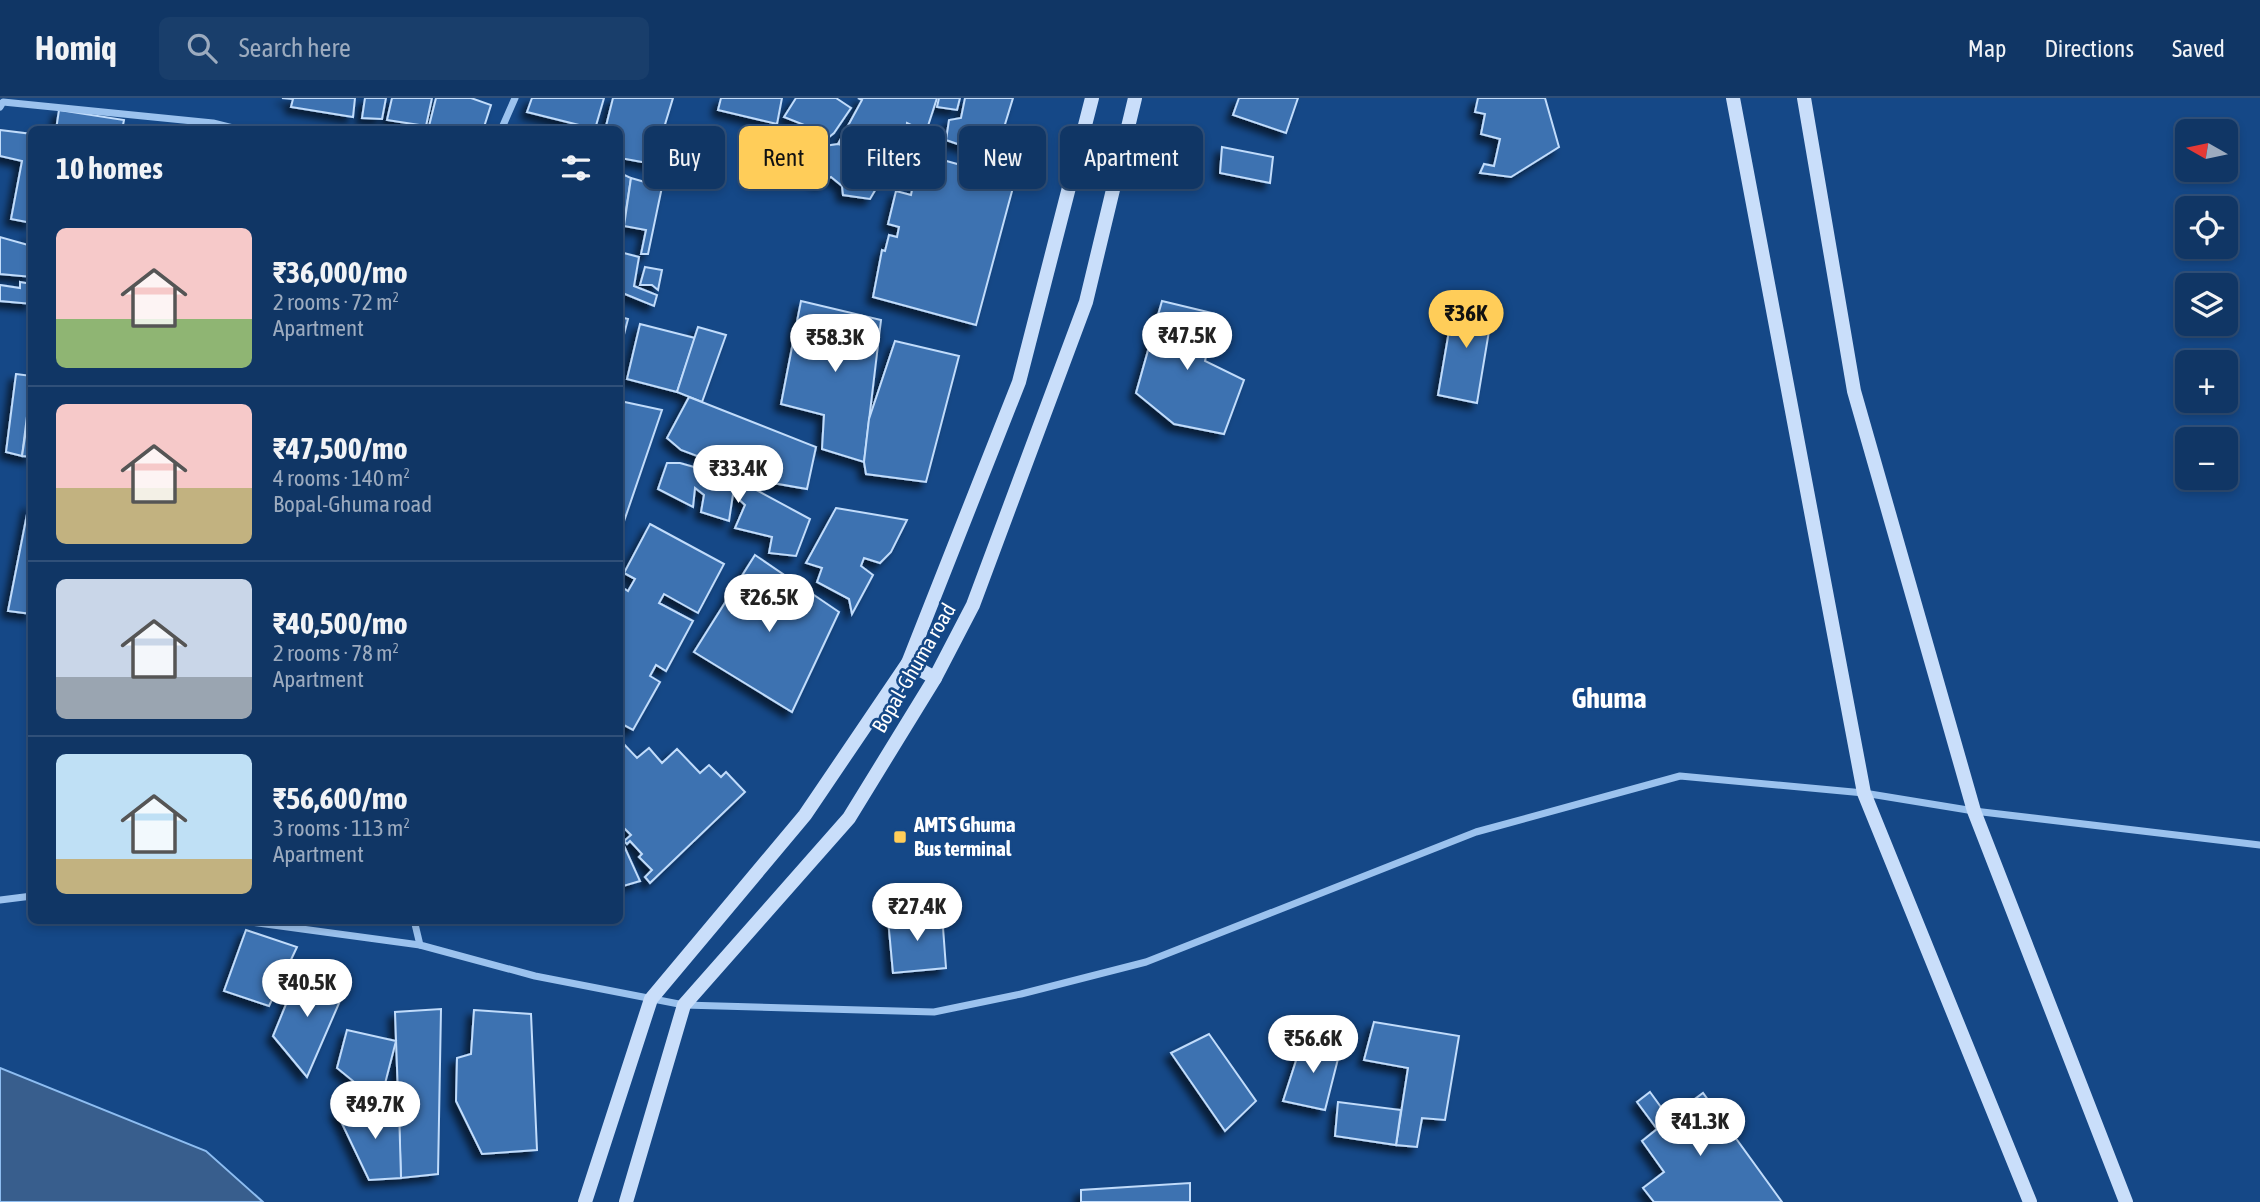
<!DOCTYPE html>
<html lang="en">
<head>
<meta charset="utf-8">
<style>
  :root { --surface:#103665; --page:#193e6b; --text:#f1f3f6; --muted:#9cabbf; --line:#305079; --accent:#ffcd59 }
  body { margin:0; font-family:"Asap Condensed",sans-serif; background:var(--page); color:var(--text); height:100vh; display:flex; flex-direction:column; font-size:26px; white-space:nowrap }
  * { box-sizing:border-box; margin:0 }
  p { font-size:23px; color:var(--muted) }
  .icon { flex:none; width:38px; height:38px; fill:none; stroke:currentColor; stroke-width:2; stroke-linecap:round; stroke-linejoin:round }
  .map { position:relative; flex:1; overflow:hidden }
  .sheet { position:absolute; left:28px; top:28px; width:595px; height:798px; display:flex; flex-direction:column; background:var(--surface); border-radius:10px; box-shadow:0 4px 10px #0003,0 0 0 2px var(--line) }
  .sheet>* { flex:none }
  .banner { position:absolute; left:644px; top:28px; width:665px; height:63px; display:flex; gap:14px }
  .needle { width:46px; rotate:279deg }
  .controls { position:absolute; left:2175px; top:21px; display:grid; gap:14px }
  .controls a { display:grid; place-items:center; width:63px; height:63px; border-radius:10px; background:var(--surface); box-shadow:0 4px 10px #0003,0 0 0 2px var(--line); font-size:35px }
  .price { position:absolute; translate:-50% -60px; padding:0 16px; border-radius:24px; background:#fff; color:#222; font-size:23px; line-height:46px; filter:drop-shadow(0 2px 4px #0008) }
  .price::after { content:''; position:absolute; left:50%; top:42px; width:21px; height:16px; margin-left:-10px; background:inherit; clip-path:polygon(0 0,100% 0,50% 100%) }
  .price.current { background:var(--accent); color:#111 }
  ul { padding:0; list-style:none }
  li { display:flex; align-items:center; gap:21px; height:175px; padding:0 28px }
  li+li { border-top:2px solid var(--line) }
  li span { display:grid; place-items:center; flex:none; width:196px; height:140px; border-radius:10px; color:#555 }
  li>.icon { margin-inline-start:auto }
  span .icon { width:84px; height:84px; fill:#fffc; stroke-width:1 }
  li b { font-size:30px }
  h2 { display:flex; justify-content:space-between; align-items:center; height:84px; padding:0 28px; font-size:30px }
  .pill { padding:0 24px; border-radius:10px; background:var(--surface); box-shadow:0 4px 10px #0003,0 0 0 2px var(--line); font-size:24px; line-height:63px }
  .pill.current { background:var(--accent); color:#111 }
  header { display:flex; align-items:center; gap:42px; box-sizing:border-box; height:98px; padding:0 35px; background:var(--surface); border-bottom:2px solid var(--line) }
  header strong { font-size:33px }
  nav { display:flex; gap:38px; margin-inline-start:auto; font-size:24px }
  .search { width:490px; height:63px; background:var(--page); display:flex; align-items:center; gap:18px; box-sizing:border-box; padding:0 24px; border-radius:10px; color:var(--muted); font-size:26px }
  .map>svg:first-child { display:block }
</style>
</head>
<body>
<header>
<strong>Homiq</strong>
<div class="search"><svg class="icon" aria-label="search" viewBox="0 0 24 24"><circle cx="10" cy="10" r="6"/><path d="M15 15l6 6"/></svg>Search here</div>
<nav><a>Map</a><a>Directions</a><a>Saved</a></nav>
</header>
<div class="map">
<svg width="2260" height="1104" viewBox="0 0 2260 1104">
  <defs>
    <filter id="shadow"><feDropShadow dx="-6" dy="6" stdDeviation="3.5" flood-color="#0009"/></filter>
  </defs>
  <rect width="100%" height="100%" fill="#154887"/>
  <path fill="#385e8d" stroke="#8dbdf1" stroke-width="2" d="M0 970 206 1053 263 1104H0Z"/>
  <g fill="#3d72b1" stroke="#c1dcfb" stroke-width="2" filter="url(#shadow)">
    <path d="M282 0H355L353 19 291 9 293 1Z"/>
    <path d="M365 0H386L382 21 362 20Z"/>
    <path d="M392 0H432L426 28 387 22Z"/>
    <path d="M436 0H471L491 7 483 32H428Z"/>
    <path d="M532 0H604L595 31 527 14Z"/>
    <path d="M613 0H673L653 66 620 60V32H605Z"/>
    <path d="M721 0H782L777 26 718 12Z"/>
    <path d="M796 0H836L851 10 834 35 817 49 838 46 893 62 870 101 843 97 842 88 831 79 821 85 790 70 807 28 784 19Z"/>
    <path d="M858 0H937L926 34 907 25 903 56 860 45 838 46 862 2Z"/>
    <path d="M939 0H960L957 12 937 9Z"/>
    <path d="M965 0H1013L995 59 946 42 949 22 961 20Z"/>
    <path d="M1239 0H1298L1286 35 1233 17Z"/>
    <path d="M1478 0H1545L1559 49 1511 79 1480 75 1484 66 1494 68 1500 41 1481 36 1485 16 1475 14Z"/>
    <path d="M59 12 124 22 122 32H56Z"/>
    <path d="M368 27 402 29 411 32H367Z"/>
    <path d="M0 32 32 36V125L11 121 22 63 0 58Z"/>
    <path d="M1222 49 1273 59 1270 85 1220 75Z"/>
    <path d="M932 59 1015 82 976 227 873 199 882 152 885 153 889 137 897 139 899 129 888 126 896 93 911 97 913 87 920 89Z"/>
    <path d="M620 75 631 80 620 151Z"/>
    <path d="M631 80 662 89 648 156H641L646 132 624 128Z"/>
    <path d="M30 134 32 179 0 176V139L28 147Z"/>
    <path d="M620 154 639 159 634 188 657 197 654 208 620 194Z"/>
    <path d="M645 169 662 172 658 192 652 187H640Z"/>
    <path d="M20 184 32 186V206L0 203V187L20 190Z"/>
    <path d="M1455 198 1493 209 1477 305 1438 297Z"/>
    <path d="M801 203 881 222 864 364 822 351 824 317 781 306Z"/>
    <path d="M1162 203 1216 216 1205 263 1244 282 1224 336 1174 326 1136 295Z"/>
    <path d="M620 219 628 221 620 252Z"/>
    <path d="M640 226 695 240 677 294 627 281Z"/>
    <path d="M698 229 726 237 702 304 677 294Z"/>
    <path d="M895 243 959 258 926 384 866 376 864 364 869 321Z"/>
    <path d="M16 276 32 278 22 358 6 354Z"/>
    <path d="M32 294V359L22 358Z"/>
    <path d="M689 299 816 349 807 391 767 384 742 371 729 370 681 352 667 340Z"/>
    <path d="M620 303 662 312 620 435Z"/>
    <path d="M667 365H680L736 381 810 421 796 458 769 455 772 439 735 430 745 407 733 396 729 423 701 414 704 397 695 390 693 409 658 391Z"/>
    <path d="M29 406H32V516L8 513Z"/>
    <path d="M836 410 907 422 891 454 880 465 864 460 861 468 873 477 852 516 849 501 817 484 822 470 806 465Z"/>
    <path d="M650 426 724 466 698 515 664 496 659 505 693 523 666 573 656 567 650 578 660 584 633 632 620 625V488L628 493 635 481 624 475Z"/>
    <path d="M755 457 839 514 792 614 694 554Z"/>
    <path d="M620 642 637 660 649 650 662 665 677 651 700 675 709 667 721 679 726 674 745 694 650 785 645 779 652 772 639 759 642 756 630 743 627 746 624 743 631 737 624 730 620 735Z"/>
    <path d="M620 739 640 783 620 789Z"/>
    <path d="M942 816 946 870 893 875 888 821Z"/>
    <path d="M246 832 297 849 269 908 224 893Z"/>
    <path d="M298 877 346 889 307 979 273 938Z"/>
    <path d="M441 911 438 1076 401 1080 395 914Z"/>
    <path d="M474 912 531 916 537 1052 482 1056 456 1003 457 960 471 956Z"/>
    <path d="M1374 924 1459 938 1445 1022 1422 1020 1417 1049 1396 1047 1408 970 1364 962Z"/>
    <path d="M347 932 396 943 380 1005 337 970Z"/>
    <path d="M1209 936 1256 1003 1225 1033 1171 955Z"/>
    <path d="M1303 941 1341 949 1325 1012 1283 1003Z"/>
    <path d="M1650 994 1669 1020 1703 995 1782 1104H1654L1643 1090 1664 1074 1642 1043 1657 1031 1637 1004Z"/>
    <path d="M1338 1004 1401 1012 1396 1047 1335 1038Z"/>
    <path d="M399 1011 401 1080 369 1082 336 1013Z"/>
    <path d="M1190 1085V1104H1081V1092Z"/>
  </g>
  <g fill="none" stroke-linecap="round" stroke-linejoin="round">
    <g stroke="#9bc2ee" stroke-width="7">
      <path d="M0 9 3 4 213 25 241 32"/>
      <path d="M501 32 515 0"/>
      <path d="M0 802 32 798"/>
      <path d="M236 822 420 847"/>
      <path d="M414 822 420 847 535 878 684 907 934 914 1021 896 1146 864 1476 734 1680 678 1864 695 1974 713 2260 747"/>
    </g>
    <g stroke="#c9defa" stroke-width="14">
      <path d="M1733 0 1864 695 2030 1104"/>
      <path d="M1804 0 1854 293 1974 713 2126 1104"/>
      <path d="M908 565 935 580"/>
      <path d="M585 1104 651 901 805 717 908 565 1019 284 1092 0"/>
      <path d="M626 1104 684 907 849 720 935 580 973 507 1086 204 1135 0"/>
    </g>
  </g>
  <rect fill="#ffcd59" stroke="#154887" stroke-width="2.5" x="893" y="732" width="14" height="14" rx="3.5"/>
  <g text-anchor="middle" stroke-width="5" stroke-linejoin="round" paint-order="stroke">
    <g font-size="21" fill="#fff" stroke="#154887">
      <text transform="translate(914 570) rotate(-60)" y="7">Bopal-Ghuma road</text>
    </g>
    <g font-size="21" font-weight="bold" fill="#fff" stroke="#154887" text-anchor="start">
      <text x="914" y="734">AMTS Ghuma<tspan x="914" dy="24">Bus terminal</tspan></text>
    </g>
    <g font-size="28" font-weight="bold" fill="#fff" stroke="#154887">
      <text x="1609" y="610">Ghuma</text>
    </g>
  </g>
</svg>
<div class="controls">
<a><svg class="needle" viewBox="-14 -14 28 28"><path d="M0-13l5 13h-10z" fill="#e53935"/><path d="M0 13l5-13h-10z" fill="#9cabbf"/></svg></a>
<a><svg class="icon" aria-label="locate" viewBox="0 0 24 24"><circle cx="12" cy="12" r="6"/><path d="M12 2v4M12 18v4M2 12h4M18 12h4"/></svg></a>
<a><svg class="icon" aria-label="layers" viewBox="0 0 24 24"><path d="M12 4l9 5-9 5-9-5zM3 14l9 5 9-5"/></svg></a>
<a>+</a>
<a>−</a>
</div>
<b class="price current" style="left:1466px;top:252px">₹36K</b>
<b class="price" style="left:1187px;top:274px">₹47.5K</b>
<b class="price" style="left:835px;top:276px">₹58.3K</b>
<b class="price" style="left:738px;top:407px">₹33.4K</b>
<b class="price" style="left:769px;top:536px">₹26.5K</b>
<b class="price" style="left:917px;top:845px">₹27.4K</b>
<b class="price" style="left:307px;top:921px">₹40.5K</b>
<b class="price" style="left:1313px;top:977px">₹56.6K</b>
<b class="price" style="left:375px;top:1043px">₹49.7K</b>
<b class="price" style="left:1700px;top:1060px">₹41.3K</b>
<div class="banner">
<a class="pill">Buy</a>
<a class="pill current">Rent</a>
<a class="pill">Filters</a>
<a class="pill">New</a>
<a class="pill">Apartment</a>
</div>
<section class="sheet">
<h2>10 homes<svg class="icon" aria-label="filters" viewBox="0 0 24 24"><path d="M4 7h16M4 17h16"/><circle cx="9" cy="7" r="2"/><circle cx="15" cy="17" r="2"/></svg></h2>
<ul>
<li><span style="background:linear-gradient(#f6c9c9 65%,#8fb573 0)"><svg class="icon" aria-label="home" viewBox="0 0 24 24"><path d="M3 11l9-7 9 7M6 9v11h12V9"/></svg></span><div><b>₹36,000/mo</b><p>2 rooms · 72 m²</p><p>Apartment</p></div></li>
<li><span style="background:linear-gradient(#f6c9c9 60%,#c2b280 0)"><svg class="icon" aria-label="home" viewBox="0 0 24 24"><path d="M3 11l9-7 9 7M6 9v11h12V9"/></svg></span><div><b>₹47,500/mo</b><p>4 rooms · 140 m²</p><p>Bopal-Ghuma road</p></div></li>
<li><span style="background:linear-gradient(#c9d6e8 70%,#9aa5b1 0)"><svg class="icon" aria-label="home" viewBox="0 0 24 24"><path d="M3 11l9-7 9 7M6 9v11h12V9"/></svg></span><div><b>₹40,500/mo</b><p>2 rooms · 78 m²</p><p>Apartment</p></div></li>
<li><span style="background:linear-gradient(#bfe0f5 75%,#c2b280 0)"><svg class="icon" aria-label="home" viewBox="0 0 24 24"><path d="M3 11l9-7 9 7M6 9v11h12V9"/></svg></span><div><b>₹56,600/mo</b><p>3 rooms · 113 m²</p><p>Apartment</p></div></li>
</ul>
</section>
</div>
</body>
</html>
